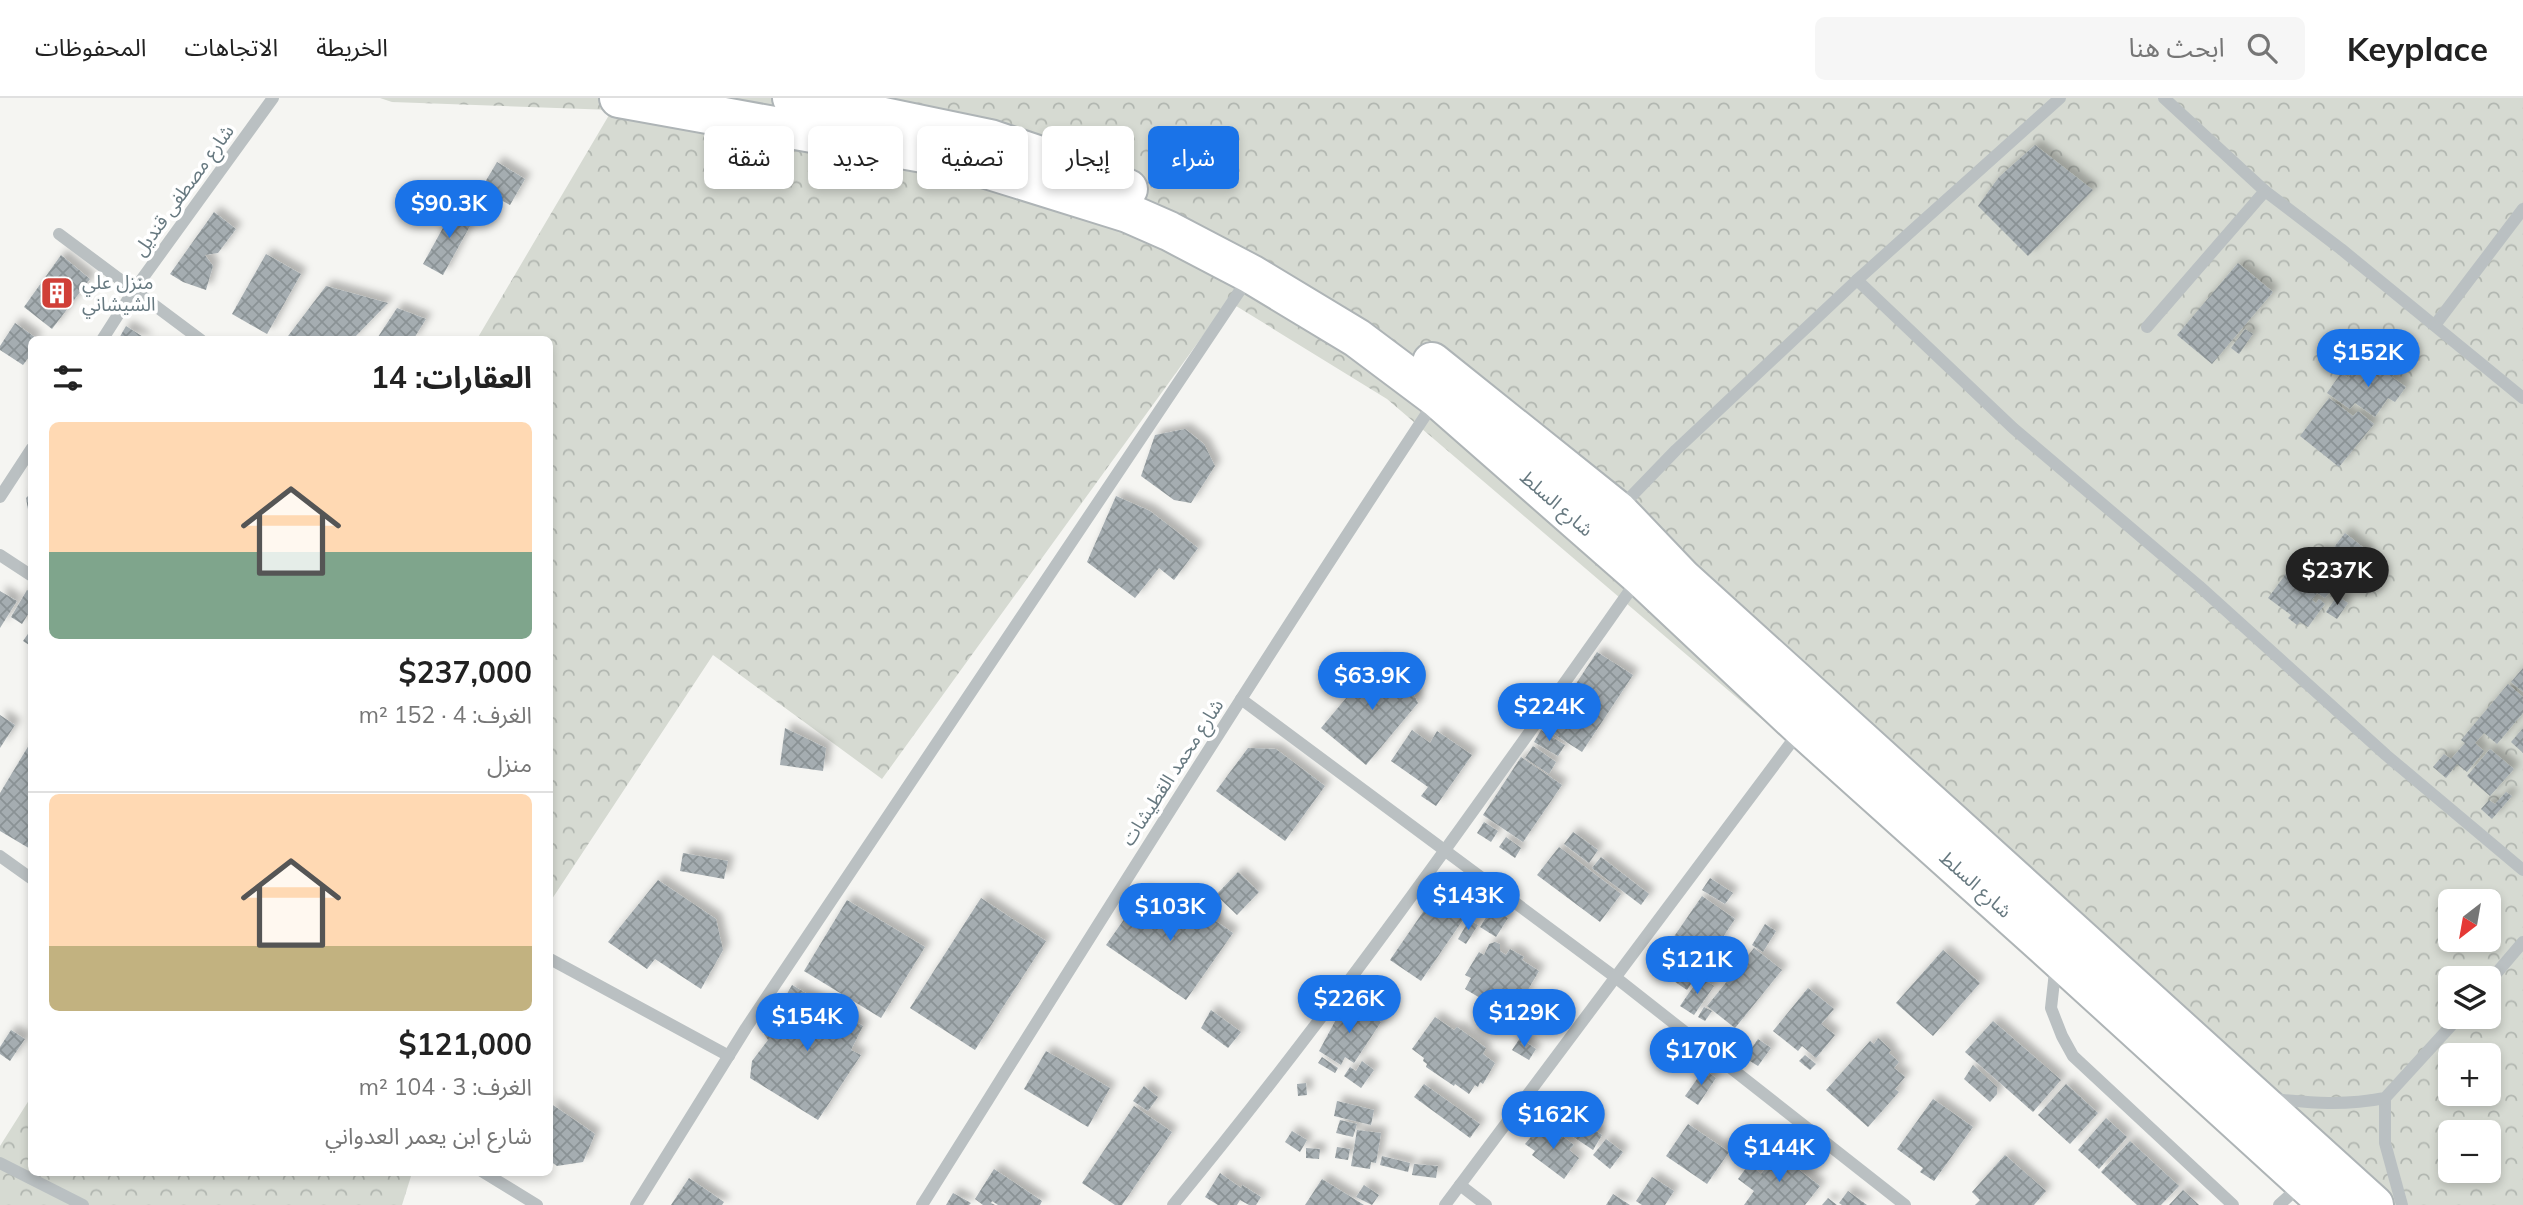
<!DOCTYPE html>
<html lang="ar">
<head>
<meta charset="utf-8">
<style>
  :root { --surface:#fff; --page:#f6f6f6; --text:#222; --muted:#767676; --line:#e0e0e0; --accent:#1a73e8 }
  body { margin:0; font-family:Mulish,"Noto Sans Arabic",sans-serif; background:var(--page); color:var(--text); direction:rtl; height:100vh; display:flex; flex-direction:column; font-size:26px; white-space:nowrap }
  * { box-sizing:border-box; margin:0 }
  p { font-size:23px; color:var(--muted) }
  .icon { flex:none; width:38px; height:38px; fill:none; stroke:currentColor; stroke-width:2; stroke-linecap:round; stroke-linejoin:round }
  .map { position:relative; flex:1; overflow:hidden; direction:ltr }
  .side { position:absolute; left:28px; top:238px; width:525px; height:840px; display:flex; flex-direction:column; background:var(--surface); border-radius:10px; box-shadow:0 4px 10px #0003; direction:rtl }
  .side>* { flex:none }
  .guide { position:absolute; left:574px; top:28px; width:665px; height:63px; direction:rtl; display:flex; gap:14px }
  .needle { width:46px; rotate:211deg }
  .buttons { position:absolute; left:2438px; top:791px; display:grid; gap:14px }
  .buttons a { display:grid; place-items:center; width:63px; height:63px; border-radius:10px; background:var(--surface); box-shadow:0 4px 10px #0003; font-size:35px }
  .price { position:absolute; translate:-50% -60px; padding:0 16px; border-radius:24px; background:var(--accent); color:#fff; font-size:23px; line-height:46px; filter:drop-shadow(0 2px 4px #0008) }
  .price::after { content:''; position:absolute; left:50%; top:42px; width:21px; height:16px; margin-left:-10px; background:inherit; clip-path:polygon(0 0,100% 0,50% 100%) }
  .price.current { background:#222; color:#fff }
  ul { padding:0; list-style:none }
  li { display:grid; align-content:center; gap:14px; height:371px; padding:0 21px }
  li+li { border-top:2px solid var(--line) }
  li span { display:grid; place-items:center; height:217px; border-radius:10px; color:#555 }
  li>.icon { margin-inline-start:auto }
  span .icon { width:126px; height:126px; fill:#fffc; stroke-width:1 }
  li b { font-size:30px }
  h2 { display:flex; justify-content:space-between; align-items:center; height:84px; padding:0 21px; font-size:30px }
  .pill { padding:0 24px; border-radius:10px; background:var(--surface); box-shadow:0 4px 10px #0003; font-size:24px; line-height:63px }
  .pill.current { background:var(--accent); color:#fff }
  header { display:flex; align-items:center; gap:42px; box-sizing:border-box; height:98px; padding:0 35px; background:var(--surface); border-bottom:2px solid var(--line) }
  header strong { font-size:33px }
  nav { display:flex; gap:38px; margin-inline-start:auto; font-size:24px }
  .search { width:490px; height:63px; background:var(--page); display:flex; align-items:center; gap:18px; box-sizing:border-box; padding:0 24px; border-radius:10px; color:var(--muted); font-size:26px }
  .map>svg:first-child { display:block }
</style>
</head>
<body>
<header>
<strong>Keyplace</strong>
<div class="search"><svg class="icon" aria-label="search" viewBox="0 0 24 24"><circle cx="10" cy="10" r="6"/><path d="M15 15l6 6"/></svg>ابحث هنا</div>
<nav><a>الخريطة</a><a>الاتجاهات</a><a>المحفوظات</a></nav>
</header>
<div class="map">
<svg width="2523" height="1107" viewBox="0 0 2523 1107">
  <defs>
    <pattern id="forest-crowns" width="20" height="18" patternUnits="userSpaceOnUse" patternTransform="scale(1.75)"><rect width="20" height="18" fill="#d6dad2"/><path d="M2 6a3 3 0 1 1 6 0M12 15a3 3 0 1 1 6 0" fill="none" stroke="#b1b6b0"/></pattern>
    <pattern id="building-cross-hatch" width="8" height="8" patternUnits="userSpaceOnUse" patternTransform="scale(1.75)"><rect width="8" height="8" fill="#a5adb1"/><path d="M0 0l8 8M0 8l8-8" fill="none" stroke="#8a9295"/></pattern>
    <filter id="shadow"><feDropShadow dx="6" dy="-6" stdDeviation="3.5" flood-color="#0004"/></filter>
  </defs>
  <rect width="100%" height="100%" fill="#f5f5f2"/>
  <g fill="url(#forest-crowns)" fill-rule="evenodd">
    <path d="M380 0H2523V1107H2331L1387 301 1228 203 882 681 713 557 550 804V242L477 241 612 12 392 4ZM2450 803H2488V842H2450ZM2450 880H2488V919H2450ZM2450 957H2488V996H2450ZM2450 1034H2488V1073H2450Z"/>
    <path d="M31 999 32 1074 412 1075 402 1107H0V1048Z"/>
  </g>
  <g fill="url(#building-cross-hatch)" filter="url(#shadow)">
    <path d="M2035 47 2093 92 2028 158 1978 108 1999 79Z"/>
    <path d="M497 64 525 81 510 107 481 91Z"/>
    <path d="M455 108 475 119 443 177 423 166Z"/>
    <path d="M214 114 236 131 218 155 205 157 213 168 206 192 183 184 170 176Z"/>
    <path d="M266 156 301 176 267 236 232 216Z"/>
    <path d="M61 157 90 181 52 231 24 209Z"/>
    <path d="M2238 165 2273 194 2212 266 2177 237Z"/>
    <path d="M326 188 388 205 352 242H285Z"/>
    <path d="M397 210 426 221 413 242H376Z"/>
    <path d="M15 225 39 242H32V255L23 267 0 252V248Z"/>
    <path d="M126 228 148 242H118Z"/>
    <path d="M2245 231 2253 236 2239 256 2231 250Z"/>
    <path d="M2364 241 2376 250 2358 274 2346 265Z"/>
    <path d="M2388 262 2398 270 2392 279 2406 289 2395 304 2388 300 2375 319 2355 305 2350 311 2327 295 2341 275 2348 280 2353 273 2364 280 2370 270 2378 276Z"/>
    <path d="M2329 300 2353 318 2358 313 2374 326 2339 369 2300 338Z"/>
    <path d="M1185 331 1204 346 1215 368 1191 405 1174 402 1141 378 1155 337Z"/>
    <path d="M32 394V423H30L26 400Z"/>
    <path d="M1116 398 1150 413 1198 450 1174 482 1159 470 1135 500 1087 464Z"/>
    <path d="M2345 435 2369 454 2338 495 2332 491 2325 500 2317 495 2312 502 2316 505 2319 501 2325 506 2308 529 2300 524 2297 527 2288 520 2291 517 2268 500 2300 457 2310 464 2320 451 2328 457Z"/>
    <path d="M27 492 32 495V510L22 526 11 519Z"/>
    <path d="M0 493 17 503 0 530Z"/>
    <path d="M2337 498 2348 505 2337 521 2326 514Z"/>
    <path d="M32 530V549L23 543Z"/>
    <path d="M1597 554 1633 577 1582 654 1546 631Z"/>
    <path d="M1378 562 1389 566 1405 580 1418 605 1366 667 1321 630Z"/>
    <path d="M2523 570V594L2511 584Z"/>
    <path d="M2508 586 2523 599V615L2497 646 2484 635 2475 645 2484 653 2467 674 2457 666 2446 680 2433 669 2444 656 2451 661 2465 645 2461 642Z"/>
    <path d="M0 617 15 627 0 650Z"/>
    <path d="M785 630 826 650 823 673 780 667Z"/>
    <path d="M2523 630V655L2511 644Z"/>
    <path d="M1412 632 1430 645 1437 633 1472 657 1436 708 1421 698 1428 689 1391 663Z"/>
    <path d="M1541 632 1565 647 1558 658 1534 644Z"/>
    <path d="M32 642V752L0 733V695Z"/>
    <path d="M1533 648 1556 664 1549 676 1525 660Z"/>
    <path d="M1248 650 1276 651 1325 688 1285 743 1216 693Z"/>
    <path d="M2490 651 2514 671 2490 698 2467 678Z"/>
    <path d="M1521 659 1562 687 1523 744 1483 717Z"/>
    <path d="M2506 694 2512 698 2492 721 2481 711 2489 702 2495 706Z"/>
    <path d="M1484 724 1498 733 1491 744 1477 735Z"/>
    <path d="M1573 734 1598 752 1589 765 1564 746Z"/>
    <path d="M1506 739 1521 750 1515 760 1499 749Z"/>
    <path d="M1559 749 1621 796 1600 824 1537 777Z"/>
    <path d="M683 755 728 763 724 781 680 773Z"/>
    <path d="M1601 759 1649 796 1641 807 1592 770Z"/>
    <path d="M1238 774 1259 794 1237 817 1216 797Z"/>
    <path d="M1710 780 1733 795 1725 806 1702 792Z"/>
    <path d="M658 782 716 821 723 852 701 891 655 861 647 871 608 844Z"/>
    <path d="M1144 793 1184 821 1194 808 1233 835 1186 902 1106 847Z"/>
    <path d="M1434 798 1465 819 1421 883 1390 862Z"/>
    <path d="M1702 798 1735 821 1687 892 1653 869Z"/>
    <path d="M981 800 1046 843 975 952 910 910Z"/>
    <path d="M847 802 925 849 881 920 804 873Z"/>
    <path d="M1492 810 1508 820 1496 839 1480 829Z"/>
    <path d="M1469 822 1478 827 1466 846 1458 841Z"/>
    <path d="M1765 826 1776 833 1763 854 1752 847Z"/>
    <path d="M1495 844 1500 846V853L1506 857 1510 851 1524 859 1522 862 1539 873 1512 919 1465 891 1471 880 1465 877 1479 854 1484 857 1489 846Z"/>
    <path d="M1754 850 1782 872 1735 930 1707 908Z"/>
    <path d="M1943 852 1980 885 1933 938 1896 905Z"/>
    <path d="M1700 879 1714 888 1694 917 1680 908Z"/>
    <path d="M792 887 863 928 851 952 861 957 818 1022 750 980 752 963 768 942 764 936Z"/>
    <path d="M1808 890 1834 911 1821 926 1835 937 1816 960 1802 948 1798 953 1773 933Z"/>
    <path d="M1547 901 1564 912 1557 924 1540 913Z"/>
    <path d="M1350 905 1381 924 1354 965 1345 959 1341 967 1319 953 1339 916Z"/>
    <path d="M1704 909 1712 913 1705 923 1698 919Z"/>
    <path d="M1211 912 1241 934 1228 950 1201 930Z"/>
    <path d="M1435 919 1454 932 1457 929 1486 950 1483 956 1495 965 1483 986 1480 984 1478 989 1475 987 1469 996 1455 986 1454 988 1426 969 1427 966 1423 963 1424 960 1412 951Z"/>
    <path d="M1993 923 2061 982 2033 1014 1965 954Z"/>
    <path d="M11 932 25 941 10 963 0 956V949Z"/>
    <path d="M1520 940 1536 951 1529 962 1512 952Z"/>
    <path d="M1878 940 1891 952 1889 955 1899 964 1894 970 1905 979 1895 991 1899 994 1868 1029 1826 992 1870 943 1874 946Z"/>
    <path d="M1758 941 1771 950 1758 968 1745 960Z"/>
    <path d="M1046 953 1110 990 1088 1029 1024 991Z"/>
    <path d="M1805 957 1816 966 1810 972 1799 963Z"/>
    <path d="M1322 959 1338 970 1335 975 1318 965Z"/>
    <path d="M1362 963 1374 972 1361 990 1344 978 1350 969 1356 973Z"/>
    <path d="M1973 967 1997 989V996L1990 1004 1964 981Z"/>
    <path d="M1704 971 1716 980 1698 1007 1685 998Z"/>
    <path d="M1306 985 1307 997 1298 998 1297 986Z"/>
    <path d="M1424 986 1480 1026 1470 1040 1414 999Z"/>
    <path d="M2066 986 2098 1015 2070 1046 2038 1017Z"/>
    <path d="M1144 988 1158 999 1148 1013 1133 1003Z"/>
    <path d="M1933 1001 1973 1029 1934 1083 1920 1074 1923 1070 1897 1051Z"/>
    <path d="M1337 1003 1374 1012 1371 1027 1334 1018Z"/>
    <path d="M550 1005 595 1036 583 1064 557 1068 550 1063Z"/>
    <path d="M1134 1008 1172 1034 1122 1107H1115L1082 1085Z"/>
    <path d="M2106 1020 2127 1039 2099 1071 2078 1052Z"/>
    <path d="M1340 1022 1357 1026 1353 1039 1336 1035Z"/>
    <path d="M1581 1024 1602 1037 1593 1052 1572 1038Z"/>
    <path d="M1688 1026 1729 1054 1707 1086 1666 1058Z"/>
    <path d="M1548 1027 1574 1047 1569 1052 1579 1060 1564 1081 1532 1057 1535 1053 1525 1046 1535 1034 1540 1037Z"/>
    <path d="M1357 1032 1381 1035 1376 1065 1371 1064 1370 1071 1351 1068Z"/>
    <path d="M1292 1033 1307 1042 1300 1054 1285 1044Z"/>
    <path d="M1606 1041 1623 1054 1610 1071 1593 1057Z"/>
    <path d="M2130 1043 2179 1088 2161 1107H2137L2101 1074Z"/>
    <path d="M1337 1049 1350 1051 1348 1062 1335 1060Z"/>
    <path d="M1306 1050 1320 1051 1319 1061 1306 1060Z"/>
    <path d="M1777 1055 1820 1088 1805 1107H1744L1754 1093 1738 1081 1749 1066 1761 1076Z"/>
    <path d="M2005 1057 2046 1093 2034 1107H1975L1980 1102 1972 1094Z"/>
    <path d="M1382 1058 1410 1065 1408 1074 1380 1067Z"/>
    <path d="M1414 1066 1438 1068 1436 1080 1412 1077Z"/>
    <path d="M994 1071 1042 1103 1040 1107H998L992 1103 991 1105 995 1107H983L975 1101Z"/>
    <path d="M1220 1075 1241 1090 1242 1087 1261 1099 1256 1107H1249L1240 1102 1237 1107H1218L1205 1099Z"/>
    <path d="M1652 1079 1674 1093 1665 1107H1642L1636 1103Z"/>
    <path d="M689 1080 724 1104 722 1107H671Z"/>
    <path d="M1322 1081 1364 1107H1305Z"/>
    <path d="M1364 1087 1379 1097 1372 1107 1356 1099Z"/>
    <path d="M2183 1092 2199 1107H2169Z"/>
    <path d="M1848 1093 1867 1107H1842L1839 1105Z"/>
    <path d="M953 1095 971 1105 969 1107H946Z"/>
    <path d="M1613 1096 1630 1107H1606Z"/>
    <path d="M1828 1100 1837 1107H1822Z"/>
  </g>
  <g fill="none" stroke-linecap="round" stroke-linejoin="round">
    <defs>
      <g id="major">
        <path d="M619 0 951 60 1128 115 1169 133 1251 176 1357 240 1437 300 1640 478 1802 630 2056 858 2329 1107"/>
        <path d="M792 0 990 41 1067 67 1128 91"/>
        <path d="M1432 264 1618 413 1682 480 2374 1107"/>
      </g>
    </defs>
    <use href="#major" stroke="#aeb4b6" stroke-width="42"/>
    <g stroke="#bac0c2" stroke-width="12">
      <path d="M2164 0 2265 93 2341 151 2523 300"/>
      <path d="M59 136 201 242"/>
      <path d="M1857 182 2013 330 2199 488 2386 657 2523 772"/>
      <path d="M2435 227 2523 111"/>
      <path d="M2147 229 2265 93"/>
      <path d="M102 242 134 192 273 0"/>
      <path d="M0 399 32 350"/>
      <path d="M1620 410 1676 352 1857 182 2060 0"/>
      <path d="M0 457 32 478"/>
      <path d="M1241 601 1615 879 1905 1107"/>
      <path d="M0 758 32 781"/>
      <path d="M550 861 729 958"/>
      <path d="M2056 865 2051 910 2062 938 2073 958 2233 1107"/>
      <path d="M2488 885 2523 844"/>
      <path d="M2385 1000V1045L2402 1107"/>
      <path d="M2272 1001C2313 1005 2344 1008 2385 1000L2459 919"/>
      <path d="M0 1065 83 1107"/>
      <path d="M483 1074 537 1107"/>
      <path d="M1460 1087 1486 1107"/>
      <path d="M636 1107 746 930 1249 179"/>
      <path d="M922 1107C1091 838 1259 568 1435 303"/>
      <path d="M1173 1107C1339 906 1488 693 1638 481"/>
      <path d="M1445 1107 1799 634"/>
      <path d="M2279 1107 2302 1086"/>
    </g>
    <use href="#major" stroke="#fff" stroke-width="38"/>
  </g>
  <defs>
    <symbol id="building-square" viewBox="-11 -11 22 22"><rect x="-9" y="-9" width="18" height="18" rx="4" fill="#d03f37" stroke="#fff"/><path d="M-4-6H4V6H1V3H-1V6H-4ZM-2.5-4.3h1.7v1.8h-1.7ZM.8-4.3h1.7v1.8H.8ZM-2.5-1h1.7V.8h-1.7ZM.8-1h1.7V.8H.8Z" fill="#fff"/></symbol>
  </defs>
  <g fill-rule="evenodd">
    <use href="#building-square" x="38" y="176" width="38" height="38"/>
  </g>
  <g text-anchor="middle" stroke-width="7" stroke-linejoin="round" paint-order="stroke">
    <g font-size="19" fill="#677980" stroke="#fff">
      <text transform="translate(183 92) rotate(-54)" y="7">شارع مصطفى قنديل</text>
      <text transform="translate(1557 405) rotate(41)" y="7">شارع السلط</text>
      <text transform="translate(1172 674) rotate(-57)" y="7">شارع محمد القطيشات</text>
      <text transform="translate(1976 786) rotate(42)" y="7">شارع السلط</text>
    </g>
    <g font-size="19" fill="#677980" stroke="#fff" text-anchor="start">
      <text x="82" y="191">منزل علي<tspan x="82" dy="22">الشيشاني</tspan></text>
    </g>
  </g>
</svg>
<div class="buttons">
<a><svg class="needle" viewBox="-14 -14 28 28"><path d="M0-13l5 13h-10z" fill="#e53935"/><path d="M0 13l5-13h-10z" fill="#767676"/></svg></a>
<a><svg class="icon" aria-label="layers" viewBox="0 0 24 24"><path d="M12 4l9 5-9 5-9-5zM3 14l9 5 9-5"/></svg></a>
<a>+</a>
<a>−</a>
</div>
<b class="price" style="left:449px;top:142px">$90.3K</b>
<b class="price" style="left:2368px;top:291px">$152K</b>
<b class="price current" style="left:2337px;top:509px">$237K</b>
<b class="price" style="left:1372px;top:614px">$63.9K</b>
<b class="price" style="left:1549px;top:645px">$224K</b>
<b class="price" style="left:1468px;top:834px">$143K</b>
<b class="price" style="left:1170px;top:845px">$103K</b>
<b class="price" style="left:1697px;top:898px">$121K</b>
<b class="price" style="left:1349px;top:937px">$226K</b>
<b class="price" style="left:1524px;top:951px">$129K</b>
<b class="price" style="left:807px;top:955px">$154K</b>
<b class="price" style="left:1701px;top:989px">$170K</b>
<b class="price" style="left:1553px;top:1053px">$162K</b>
<b class="price" style="left:1779px;top:1086px">$144K</b>
<div class="guide">
<a class="pill current">شراء</a>
<a class="pill">إيجار</a>
<a class="pill">تصفية</a>
<a class="pill">جديد</a>
<a class="pill">شقة</a>
</div>
<section class="side">
<h2>العقارات: 14<svg class="icon" aria-label="filters" viewBox="0 0 24 24"><path d="M4 7h16M4 17h16"/><circle cx="9" cy="7" r="2"/><circle cx="15" cy="17" r="2"/></svg></h2>
<ul>
<li><span style="background:linear-gradient(#ffd9b3 60%,#7fa58c 0)"><svg class="icon" aria-label="home" viewBox="0 0 24 24"><path d="M3 11l9-7 9 7M6 9v11h12V9"/></svg></span><div><b>$237,000</b><p>الغرف: 4 · 152 m²</p><p>منزل</p></div></li>
<li><span style="background:linear-gradient(#ffd9b3 70%,#c2b280 0)"><svg class="icon" aria-label="home" viewBox="0 0 24 24"><path d="M3 11l9-7 9 7M6 9v11h12V9"/></svg></span><div><b>$121,000</b><p>الغرف: 3 · 104 m²</p><p>شارع ابن يعمر العدواني</p></div></li>
</ul>
</section>
</div>
</body>
</html>
